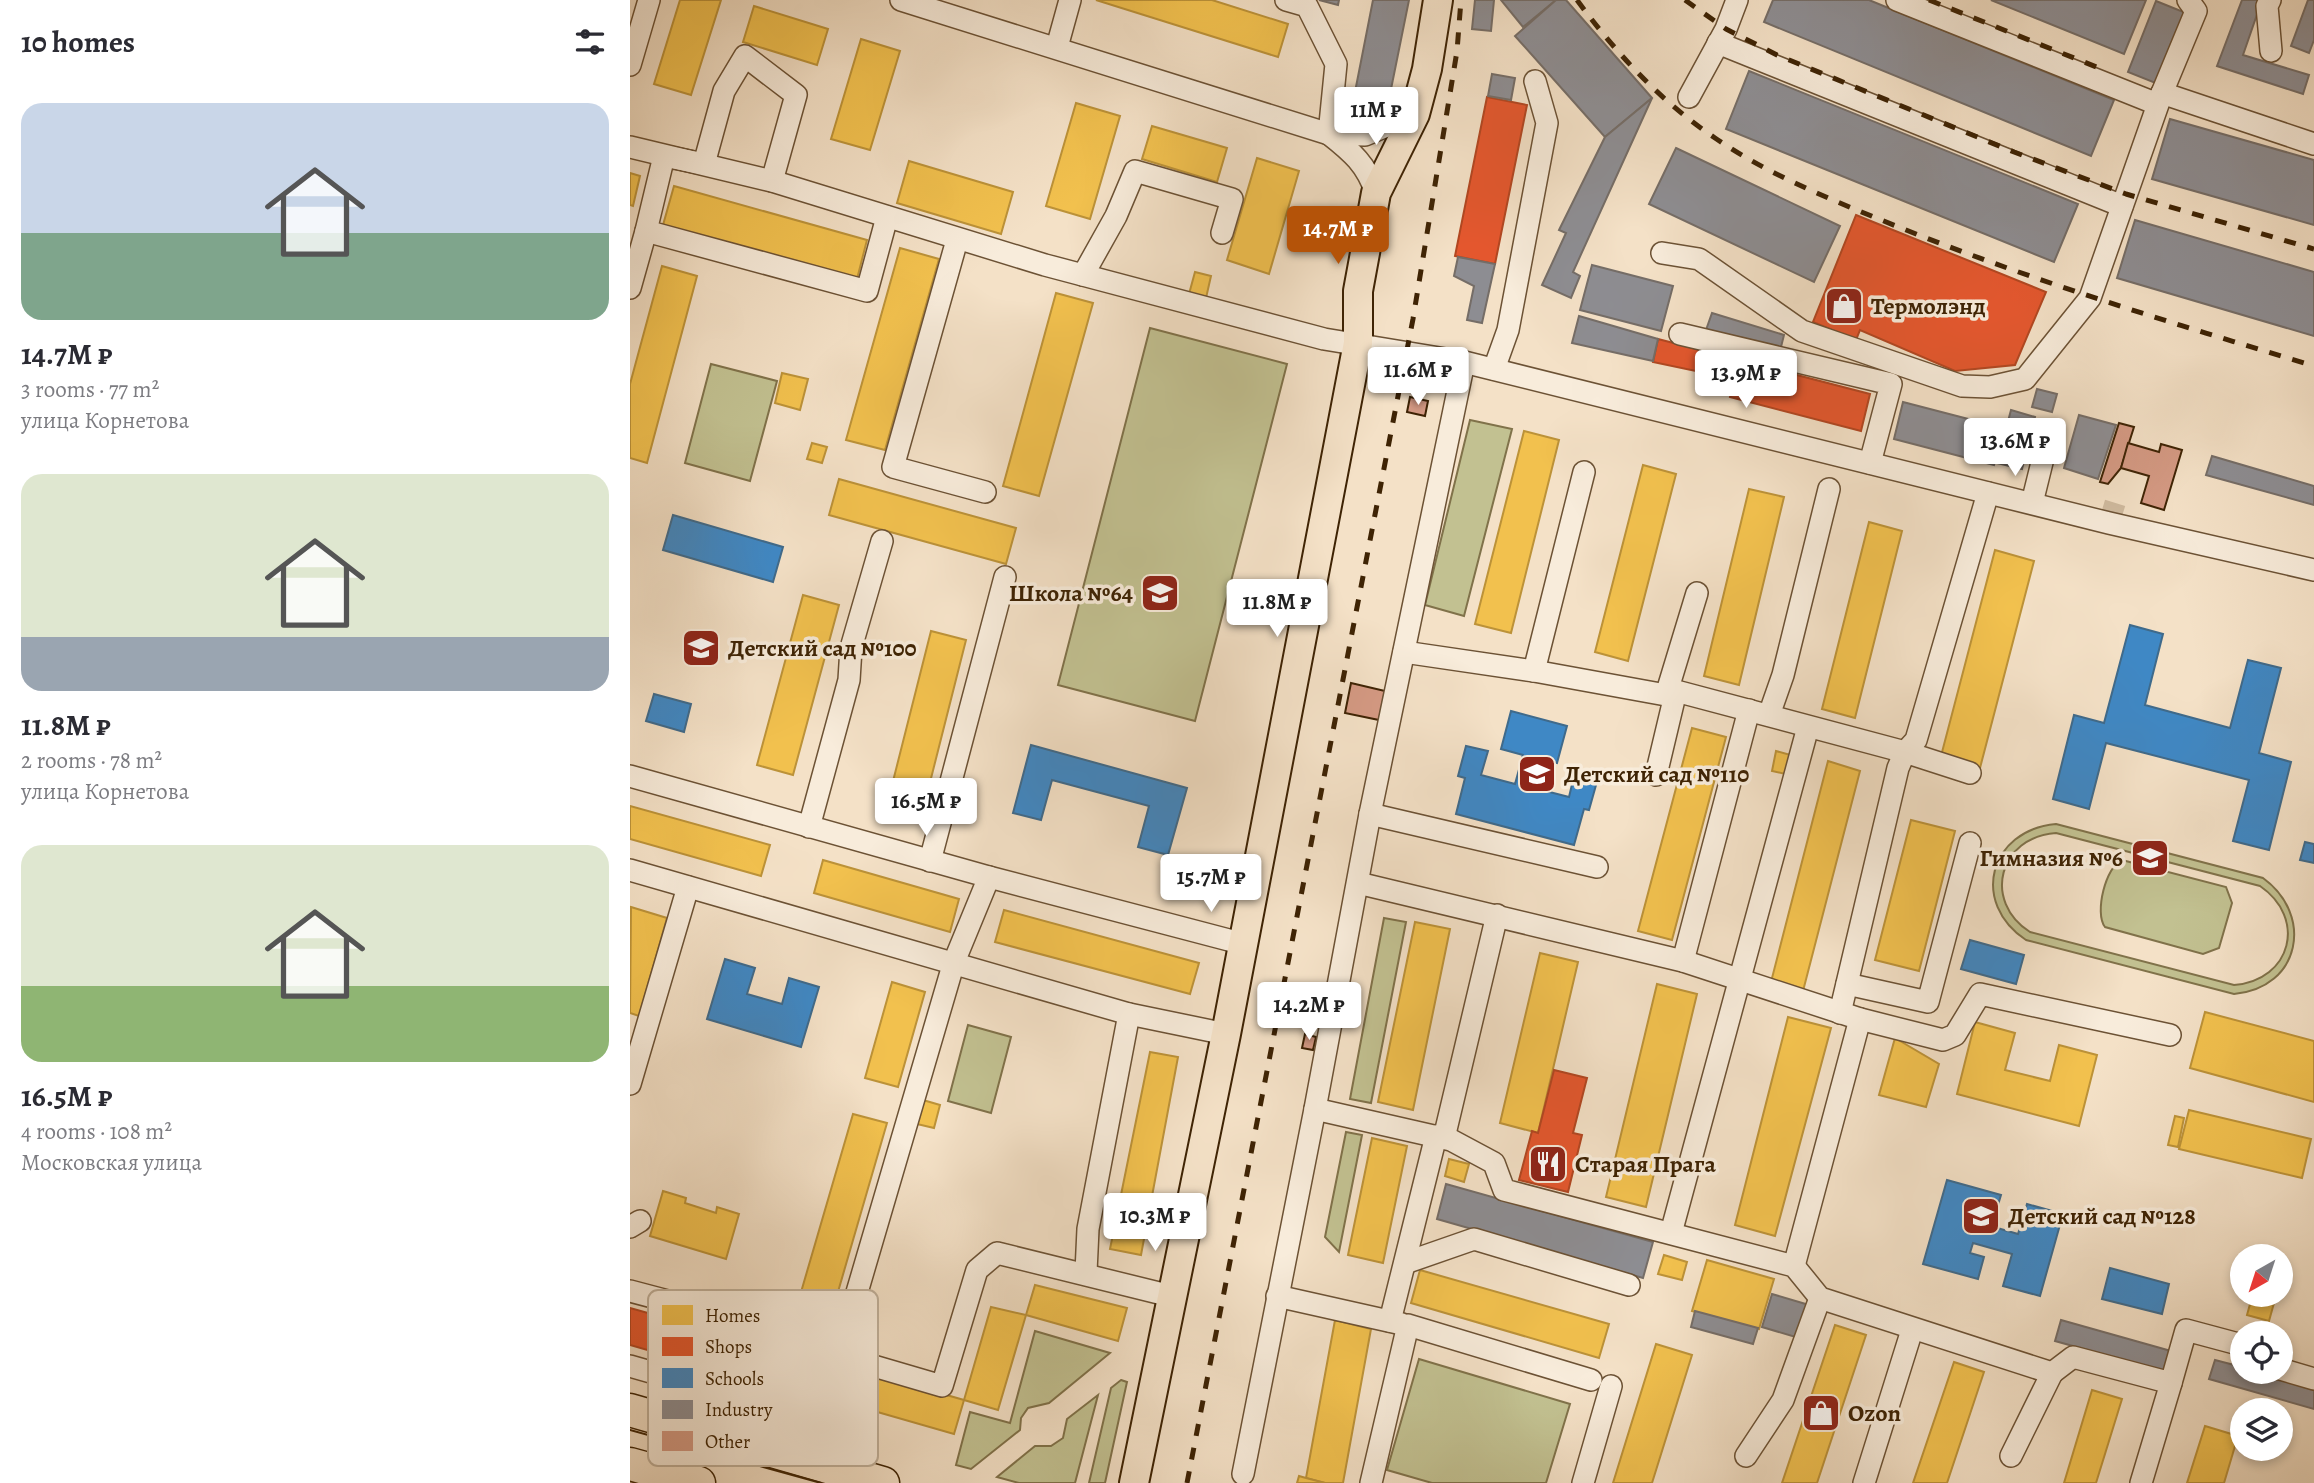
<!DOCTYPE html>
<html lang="en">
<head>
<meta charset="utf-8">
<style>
  :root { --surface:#fff; --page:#f2f2f3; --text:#2b2b33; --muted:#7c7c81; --accent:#b45309 }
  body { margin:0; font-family:Alegreya,serif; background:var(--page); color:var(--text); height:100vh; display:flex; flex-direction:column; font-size:26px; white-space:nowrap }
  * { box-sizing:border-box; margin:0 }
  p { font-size:23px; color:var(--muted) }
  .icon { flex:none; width:38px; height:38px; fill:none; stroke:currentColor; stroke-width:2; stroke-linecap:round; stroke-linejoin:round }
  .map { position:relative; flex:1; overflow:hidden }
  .drawer { display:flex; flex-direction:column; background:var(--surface); width:630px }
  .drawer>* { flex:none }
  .needle { width:46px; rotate:219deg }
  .fabs { position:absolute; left:1600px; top:1244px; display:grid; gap:14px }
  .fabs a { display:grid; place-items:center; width:63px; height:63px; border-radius:50%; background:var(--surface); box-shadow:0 4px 10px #0003; font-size:35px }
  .price { position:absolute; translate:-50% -60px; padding:0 16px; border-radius:7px; background:#fff; color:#222; font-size:23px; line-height:46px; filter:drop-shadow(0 2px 4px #0008) }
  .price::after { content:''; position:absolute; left:50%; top:42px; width:21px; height:16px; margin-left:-10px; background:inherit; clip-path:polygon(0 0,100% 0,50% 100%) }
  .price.selected { background:var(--accent); color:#fff }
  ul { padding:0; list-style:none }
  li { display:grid; align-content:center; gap:14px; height:371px; padding:0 21px }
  li span { display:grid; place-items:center; height:217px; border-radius:21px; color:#555 }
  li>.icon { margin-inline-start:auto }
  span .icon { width:126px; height:126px; fill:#fffc; stroke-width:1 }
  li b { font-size:30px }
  h2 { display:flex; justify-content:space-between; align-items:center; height:84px; padding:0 21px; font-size:30px }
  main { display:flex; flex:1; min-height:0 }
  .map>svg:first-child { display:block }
</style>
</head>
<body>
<main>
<section class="drawer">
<h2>10 homes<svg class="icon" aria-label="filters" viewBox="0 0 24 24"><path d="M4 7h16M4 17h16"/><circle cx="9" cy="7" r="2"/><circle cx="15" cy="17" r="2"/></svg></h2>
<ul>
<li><span style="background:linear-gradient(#c9d6e8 60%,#7fa58c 0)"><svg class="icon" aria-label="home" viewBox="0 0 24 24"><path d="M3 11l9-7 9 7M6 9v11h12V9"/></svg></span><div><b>14.7M ₽</b><p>3 rooms · 77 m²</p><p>улица Корнетова</p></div></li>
<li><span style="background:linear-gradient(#dfe7d0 75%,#9aa5b1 0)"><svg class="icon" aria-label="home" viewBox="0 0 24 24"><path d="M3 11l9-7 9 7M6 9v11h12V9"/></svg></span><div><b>11.8M ₽</b><p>2 rooms · 78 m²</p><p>улица Корнетова</p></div></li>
<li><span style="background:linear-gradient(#dfe7d0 65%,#8fb573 0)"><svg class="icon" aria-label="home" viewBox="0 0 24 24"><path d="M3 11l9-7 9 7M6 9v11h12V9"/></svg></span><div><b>16.5M ₽</b><p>4 rooms · 108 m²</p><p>Московская улица</p></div></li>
</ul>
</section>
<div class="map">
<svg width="1684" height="1483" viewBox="0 0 1684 1483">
  <rect width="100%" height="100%" fill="#f4e1c7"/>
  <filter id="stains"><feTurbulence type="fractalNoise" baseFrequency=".00286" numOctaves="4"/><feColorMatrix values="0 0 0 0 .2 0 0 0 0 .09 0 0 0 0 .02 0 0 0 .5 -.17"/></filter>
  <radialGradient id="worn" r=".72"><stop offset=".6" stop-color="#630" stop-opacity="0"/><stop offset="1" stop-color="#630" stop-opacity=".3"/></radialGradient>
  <g fill="#c2c191" stroke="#80724a" stroke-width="2" fill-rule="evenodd">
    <path d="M520 328 657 364 565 721 428 685Z"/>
    <path d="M81 364 147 381 120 481 55 463Z"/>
    <path d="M840 420 882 429 834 616 795 605Z"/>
    <path d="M1426 824 1633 878C1684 915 1671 988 1604 994L1396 940C1340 903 1359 830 1426 824ZM1426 833 1630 886C1677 918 1662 980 1604 985L1400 932C1352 901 1369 837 1426 833Z"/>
    <path d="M1492 860 1596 887 1602 903 1589 948 1573 954 1475 927C1464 913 1476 866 1492 860Z"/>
    <path d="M754 918 776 922 741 1103 720 1099Z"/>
    <path d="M338 1025 381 1037 361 1113 318 1101Z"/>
    <path d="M716 1132 732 1135 709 1252 695 1237Z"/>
    <path d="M405 1331 480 1353 419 1403 398 1408 391 1418 390 1430 341 1469 326 1465 340 1412 380 1423Z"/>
    <path d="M789 1359 940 1404 916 1483H802L757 1470Z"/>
    <path d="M491 1380 497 1382 475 1483H459L481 1388Z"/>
    <path d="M468 1395 445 1483H389L367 1477 405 1446H421L433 1438 437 1419Z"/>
  </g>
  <g fill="#f2c14e" stroke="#bc9238" stroke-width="2">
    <path d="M50 0H91L61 95 24 84Z"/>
    <path d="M466 0H582L658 24 648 57Z"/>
    <path d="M124 6 198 29 187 65 113 42Z"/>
    <path d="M231 39 270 51 240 150 201 139Z"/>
    <path d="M446 103 490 116 460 219 416 206Z"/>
    <path d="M522 126 597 148 587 182 512 159Z"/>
    <path d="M627 158 669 171 639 274 597 260Z"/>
    <path d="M279 161 383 192 371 234 267 203Z"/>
    <path d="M0 173 10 176 3 206 0 205Z"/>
    <path d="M44 186 237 240 227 279 33 225Z"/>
    <path d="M270 248 309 259 255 450 216 440Z"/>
    <path d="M32 266 67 276 17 463 0 458V384Z"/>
    <path d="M565 272 581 276 576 298 559 294Z"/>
    <path d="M426 293 463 303 409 496 373 486Z"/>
    <path d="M152 373 178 379 170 410 145 403Z"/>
    <path d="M894 431 929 440 881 633 845 624Z"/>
    <path d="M182 443 197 447 192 463 177 459Z"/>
    <path d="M1013 465 1046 474 998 661 965 652Z"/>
    <path d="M209 479 386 528 376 564 199 515Z"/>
    <path d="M1119 489 1154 497 1109 685 1074 676Z"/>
    <path d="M1239 522 1272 531 1225 718 1192 709Z"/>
    <path d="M1365 550 1404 561 1350 768 1311 756Z"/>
    <path d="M173 595 209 605 163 775 127 765Z"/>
    <path d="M301 631 336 640 293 810 258 801Z"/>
    <path d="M1062 728 1096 737 1042 940 1008 931Z"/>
    <path d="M1146 751 1164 756 1160 775 1142 771Z"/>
    <path d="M1198 761 1230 771 1173 991 1141 982Z"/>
    <path d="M0 806 140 845 131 876 0 839Z"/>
    <path d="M1281 820 1325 831 1289 971 1245 960Z"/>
    <path d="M193 860 329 899 320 932 184 893Z"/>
    <path d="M1 907 37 918 9 1016 0 1013Z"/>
    <path d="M374 910 569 963 560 994 365 942Z"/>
    <path d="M785 922 820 929 783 1110 748 1102Z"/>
    <path d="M910 953 948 962 908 1133 870 1123Z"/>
    <path d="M262 982 295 992 268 1087 235 1078Z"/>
    <path d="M1027 984 1067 994 1016 1207 976 1197Z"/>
    <path d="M1575 1012 1684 1041V1102L1560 1068Z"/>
    <path d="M1158 1017 1201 1028 1145 1236 1105 1225Z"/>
    <path d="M1345 1022 1385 1033 1375 1070 1420 1081 1429 1045 1467 1055 1449 1126 1327 1094Z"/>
    <path d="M1265 1038 1309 1064 1296 1107 1249 1095Z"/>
    <path d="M520 1052 548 1057 511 1255 480 1249Z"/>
    <path d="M293 1100 310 1105 304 1128 287 1124Z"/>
    <path d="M1559 1110 1681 1139 1672 1178 1549 1149Z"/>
    <path d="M223 1114 257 1123 203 1309 169 1299Z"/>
    <path d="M1545 1116 1554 1118 1548 1147 1538 1145Z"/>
    <path d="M742 1138 777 1146 753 1263 718 1255Z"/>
    <path d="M819 1159 839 1164 834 1182 815 1176Z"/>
    <path d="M33 1191 56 1198 55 1203 86 1213 87 1207 109 1214 96 1259 20 1236Z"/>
    <path d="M1034 1255 1057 1262 1052 1280 1028 1274Z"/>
    <path d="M1077 1260 1144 1279 1129 1329 1062 1311Z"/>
    <path d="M790 1270 979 1324 969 1358 781 1303Z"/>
    <path d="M405 1285 497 1308 488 1341 396 1315Z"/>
    <path d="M1622 1297 1644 1303 1639 1321 1617 1315Z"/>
    <path d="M361 1307 396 1315 368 1410 334 1400Z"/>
    <path d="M705 1320 741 1329 713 1483H695L676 1478Z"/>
    <path d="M1205 1325 1236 1335 1187 1483H1152Z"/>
    <path d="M1026 1344 1062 1355 1022 1483H983Z"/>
    <path d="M152 1348 334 1400 324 1434 143 1382Z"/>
    <path d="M1324 1362 1354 1372 1317 1483H1283Z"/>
    <path d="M1462 1390 1492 1399 1466 1483H1434Z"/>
    <path d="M1575 1426 1608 1436 1594 1483H1557Z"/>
    <path d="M669 1476 676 1478 695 1483H667Z"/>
  </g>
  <g fill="#e4572e" stroke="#b24721" stroke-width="2">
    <path d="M857 97 897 105 865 264 825 256Z"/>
    <path d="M1226 215 1416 292 1385 365 1325 371 1230 330 1226 340 1183 322Z"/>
    <path d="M1028 339 1240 394 1231 431 1100 397 1104 379 1023 362Z"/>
    <path d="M924 1070 957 1078 943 1133 952 1135 938 1192 889 1180 902 1131 908 1133Z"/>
    <path d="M0 1308 128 1344 118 1379 0 1345Z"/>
  </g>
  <g fill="#3f88c5" stroke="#3f6a8b" stroke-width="2">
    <path d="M43 515 153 547 143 582 33 550Z"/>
    <path d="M1500 625 1533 634 1515 705 1600 728 1618 660 1651 668 1629 753 1661 762 1639 850 1603 841 1619 780 1476 743 1459 809 1423 799 1444 715 1474 723Z"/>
    <path d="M24 694 61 704 54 732 16 721Z"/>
    <path d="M881 711 937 726 927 763 907 758 900 787 939 797 945 772 968 778 959 810 954 809 944 845 826 814 835 778 828 776 836 746 858 751 851 775 885 784 893 755 871 749Z"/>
    <path d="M401 745 557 788 538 855 508 847 519 806 422 780 411 820 383 813Z"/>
    <path d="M1675 842 1684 844V863L1670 860Z"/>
    <path d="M1340 940 1394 955 1386 984 1331 969Z"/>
    <path d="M95 959 125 968 117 994 152 1004 159 978 189 987 171 1047 77 1019Z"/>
    <path d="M1317 1180 1371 1195 1365 1215 1353 1211 1350 1223 1388 1234 1397 1204 1433 1214 1410 1296 1373 1286 1382 1254 1343 1243 1340 1253 1354 1257 1348 1279 1293 1264Z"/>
    <path d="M1480 1268 1539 1284 1532 1314 1472 1299Z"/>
  </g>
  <g fill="#8d8d92" stroke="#756d67" stroke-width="2">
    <path d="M689 0H709L708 5Z"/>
    <path d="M743 0H779L758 104 724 97Z"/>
    <path d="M845 0H864L861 31 842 29Z"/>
    <path d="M871 0H926L893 27Z"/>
    <path d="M926 0H936L1022 98 975 137 885 36Z"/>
    <path d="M1143 0H1239L1484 100 1461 156 1134 22Z"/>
    <path d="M1361 0H1516L1494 54Z"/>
    <path d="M1612 0H1632L1613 55 1679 75 1673 94 1587 66Z"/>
    <path d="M1678 0H1684V40L1679 53 1661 46Z"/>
    <path d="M1526 1 1556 13 1528 84 1498 72Z"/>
    <path d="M1119 71 1448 204 1424 262 1096 129Z"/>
    <path d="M862 74 885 78 881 100 858 96Z"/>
    <path d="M1022 98 943 272 950 276 941 298 912 285 936 233 929 230 975 137Z"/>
    <path d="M1540 119 1684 160V225L1522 179Z"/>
    <path d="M1046 148 1210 226 1184 282 1019 204Z"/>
    <path d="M1505 220 1684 272V336L1487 278Z"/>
    <path d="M828 257 865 264 852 323 837 320 844 286 824 276Z"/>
    <path d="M962 265 1043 286 1031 331 950 310Z"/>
    <path d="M1082 313 1154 335 1150 351 1076 330Z"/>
    <path d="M949 316 1028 339 1023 361 942 343Z"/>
    <path d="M1407 389 1427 394 1422 412 1402 407Z"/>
    <path d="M1273 402 1373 428 1364 465 1264 439Z"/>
    <path d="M1381 410 1405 417 1392 469 1367 463Z"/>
    <path d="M1449 415 1486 425 1468 479 1434 468Z"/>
    <path d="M1582 456 1684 486V505L1576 475Z"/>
    <path d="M816 1184 1023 1242 1013 1278 807 1219Z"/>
    <path d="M1142 1294 1179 1305 1169 1338 1132 1327Z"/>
    <path d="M1065 1311 1128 1328 1123 1344 1061 1327Z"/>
    <path d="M1431 1320 1541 1351 1536 1372 1425 1341Z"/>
    <path d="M1585 1360 1612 1367V1372H1628L1684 1388V1409L1579 1379Z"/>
  </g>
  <g fill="#d59a84" stroke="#3e2304" stroke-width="2">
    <path d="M780 397 798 401 795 416 777 412Z"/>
    <path d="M1489 423 1504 427 1491 468 1478 484 1470 482Z"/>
    <path d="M1498 443 1529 452 1531 444 1552 450 1534 510 1511 503 1519 476 1491 468Z"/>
    <path d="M721 683 755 691 749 720 715 713Z"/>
    <path d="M675 1034 686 1037 683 1050 672 1048Z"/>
  </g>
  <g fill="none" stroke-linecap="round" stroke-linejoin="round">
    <path stroke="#d0bba0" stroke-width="21" stroke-dasharray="21 10" stroke-linecap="butt" d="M1479 523 1486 500"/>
    <defs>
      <g id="minor">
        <path d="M271 0 699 134 735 135 785 114"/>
        <path d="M656 0 677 6 706 64 699 134"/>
        <path d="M1267 0 1527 104 1532 93"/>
        <path d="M1558 0 1566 11 1532 93 1684 144"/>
        <path d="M1640 0 1637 6 1641 51"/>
        <path d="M1088 43 1492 206"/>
        <path d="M427 47 440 0"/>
        <path d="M0 65 19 0"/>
        <path d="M1059 97 1096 29 1107 0"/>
        <path d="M699 134C722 152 737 165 746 193"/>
        <path d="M0 147 142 181 415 265 694 339 834 362 1479 523 1684 570"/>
        <path d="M142 181 166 95 115 56 94 91 74 164 34 156 16 231 237 291 257 217"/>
        <path d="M327 240 263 467 355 492"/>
        <path d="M1032 253 1069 259 1172 331 1332 386 1360 387 1395 379 1460 298 1532 93"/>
        <path d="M453 275 486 216 505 171 602 199 592 233"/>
        <path d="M0 288 16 231"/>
        <path d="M1050 334 1261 384 1240 463"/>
        <path d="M864 369 878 330 917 123 905 81"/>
        <path d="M1402 503 1418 438"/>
        <path d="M774 652 904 671 1036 695 1046 691 1275 752 1340 773"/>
        <path d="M904 671 954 472"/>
        <path d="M1036 695 1067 593"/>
        <path d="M1139 715 1153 675 1199 489"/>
        <path d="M1026 775 1046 691"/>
        <path d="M0 776 359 877 614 944"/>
        <path d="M740 814 967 867"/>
        <path d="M179 827 219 680 221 648 252 541"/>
        <path d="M300 861 375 577"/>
        <path d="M0 870 499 1014 596 1034"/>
        <path d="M728 883 1053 961 1230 1019 1164 1266"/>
        <path d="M1053 961 1119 710"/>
        <path d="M1217 984 1298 1002 1340 843"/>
        <path d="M1210 1013 1268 768 1275 752 1286 740 1358 493"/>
        <path d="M1230 1019 1313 1040 1325 1035 1350 994 1540 1035"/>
        <path d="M0 1084 58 887"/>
        <path d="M685 1109 740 814 834 362"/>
        <path d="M814 1138 867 915"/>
        <path d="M0 1227 10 1221"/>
        <path d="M1041 1233 1178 727"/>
        <path d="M775 1263 844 1239 999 1285"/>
        <path d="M456 1272 458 1229 499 1014"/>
        <path d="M0 1291 136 1327 148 1338 115 1444"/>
        <path d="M647 1296 772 1324"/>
        <path d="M760 1321 806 1136"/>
        <path d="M148 1338 312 1386 347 1270 367 1253 541 1296"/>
        <path d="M208 1357 324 962 359 877"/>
        <path d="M0 1366 129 1403"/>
        <path d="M1650 1369 1684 1379"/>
        <path d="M1116 1456 1153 1400 1190 1298"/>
        <path d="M1381 1456 1422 1373"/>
        <path d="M613 1474 685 1109 821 1140 864 1163 874 1190 1164 1266 1190 1298 1422 1373 1443 1357 1541 1383 1556 1330 1612 1345"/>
        <path d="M741 1483 778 1325 961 1380"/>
        <path d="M953 1483 981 1386"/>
        <path d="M1234 1483 1282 1330"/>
        <path d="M1511 1483 1541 1383"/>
      </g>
      <path id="major" d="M504 1483 596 1034 728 343V291L746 193 785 114 797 69 808 0"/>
      <g id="highway">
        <path d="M0 1410 253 1483"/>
        <path d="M0 1464 69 1483"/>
      </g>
    </defs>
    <use href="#minor" stroke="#6c5235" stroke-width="24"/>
    <use href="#major" stroke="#3e2304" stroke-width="32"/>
    <use href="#highway" stroke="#3e2304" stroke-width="35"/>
    <use href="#minor" stroke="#f8ecdb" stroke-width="21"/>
    <use href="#major" stroke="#f4e1c7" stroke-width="28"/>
    <use href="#highway" stroke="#f4e1c7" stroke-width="32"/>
    <path stroke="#3e2304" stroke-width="2" d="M0 1430 191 1483"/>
    <g stroke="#3e2304" stroke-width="5" stroke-dasharray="12 12" stroke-linecap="butt">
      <path d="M947 0C986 53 1030 101 1085 138 1142 177 1207 202 1271 228 1406 282 1545 324 1684 366"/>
      <path d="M1055 0 1096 29 1147 55 1384 152 1496 194 1684 249"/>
      <path d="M1299 0 1474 70"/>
      <path d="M557 1483 783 319 827 51 831 0"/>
    </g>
  </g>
  <defs>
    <symbol id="shop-square" viewBox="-11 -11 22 22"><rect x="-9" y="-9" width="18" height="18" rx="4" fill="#8f2418" stroke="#f8ecdb"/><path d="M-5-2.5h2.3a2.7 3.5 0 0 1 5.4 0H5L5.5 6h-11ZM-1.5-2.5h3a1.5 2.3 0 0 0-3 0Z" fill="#fff"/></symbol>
    <symbol id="school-square" viewBox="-11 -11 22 22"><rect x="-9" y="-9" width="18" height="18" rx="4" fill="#8f2418" stroke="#f8ecdb"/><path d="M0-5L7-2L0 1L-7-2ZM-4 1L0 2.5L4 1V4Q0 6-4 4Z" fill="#fff"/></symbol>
    <symbol id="restaurant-square" viewBox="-11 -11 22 22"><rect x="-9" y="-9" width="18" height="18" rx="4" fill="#8f2418" stroke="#f8ecdb"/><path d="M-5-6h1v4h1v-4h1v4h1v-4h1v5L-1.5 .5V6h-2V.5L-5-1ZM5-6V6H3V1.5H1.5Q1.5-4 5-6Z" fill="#fff"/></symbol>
  </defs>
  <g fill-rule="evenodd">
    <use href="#shop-square" x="1192" y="284" width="44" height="44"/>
    <use href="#school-square" x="508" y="571" width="44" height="44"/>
    <use href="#school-square" x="49" y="626" width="44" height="44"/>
    <use href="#school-square" x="885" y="752" width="44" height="44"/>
    <use href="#school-square" x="1498" y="836" width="44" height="44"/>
    <use href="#restaurant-square" x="896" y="1142" width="44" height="44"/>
    <use href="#school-square" x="1329" y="1194" width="44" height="44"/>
    <use href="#shop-square" x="1169" y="1391" width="44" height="44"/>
  </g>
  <g text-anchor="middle" stroke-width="7" stroke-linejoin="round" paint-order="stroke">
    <g font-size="24" font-weight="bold" fill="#3e2304" stroke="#f8ecdb" text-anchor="start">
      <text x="1241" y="314">Термолэнд</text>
      <text x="503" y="601" text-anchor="end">Школа №64</text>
      <text x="98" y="656">Детский сад №100</text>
      <text x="934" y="782">Детский сад №110</text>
      <text x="1493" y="866" text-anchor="end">Гимназия №6</text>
      <text x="945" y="1172">Старая Прага</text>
      <text x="1378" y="1224">Детский сад №128</text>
      <text x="1218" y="1421">Ozon</text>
    </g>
  </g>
  <rect x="18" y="1290" width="230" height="176" rx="10" fill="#f8ecdb" stroke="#c0b09a" stroke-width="2"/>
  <rect x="32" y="1305" width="31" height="20" fill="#f2c14e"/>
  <rect x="32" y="1337" width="31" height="19" fill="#e4572e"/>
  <rect x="32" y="1368" width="31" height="20" fill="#3f88c5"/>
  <rect x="32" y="1400" width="31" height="19" fill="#8d8d92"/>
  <rect x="32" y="1431" width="31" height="20" fill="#d59a84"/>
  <g font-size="19" fill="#3e2304">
    <text x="75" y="1322">Homes</text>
    <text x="75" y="1353">Shops</text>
    <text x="75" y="1385">Schools</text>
    <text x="75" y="1416">Industry</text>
    <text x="75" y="1448">Other</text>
  </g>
  <rect width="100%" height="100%" filter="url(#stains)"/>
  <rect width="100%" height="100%" fill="url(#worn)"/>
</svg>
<div class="fabs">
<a><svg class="needle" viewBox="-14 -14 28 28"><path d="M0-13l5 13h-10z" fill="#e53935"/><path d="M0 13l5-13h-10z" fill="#7c7c81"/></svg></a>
<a><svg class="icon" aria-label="locate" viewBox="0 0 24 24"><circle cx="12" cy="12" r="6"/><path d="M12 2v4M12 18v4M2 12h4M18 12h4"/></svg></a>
<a><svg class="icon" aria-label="layers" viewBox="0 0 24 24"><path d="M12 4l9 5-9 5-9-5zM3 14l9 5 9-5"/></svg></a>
</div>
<b class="price" style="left:746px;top:147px">11M ₽</b>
<b class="price selected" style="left:708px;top:266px">14.7M ₽</b>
<b class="price" style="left:788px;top:407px">11.6M ₽</b>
<b class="price" style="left:1116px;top:410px">13.9M ₽</b>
<b class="price" style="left:1385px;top:478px">13.6M ₽</b>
<b class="price" style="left:647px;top:639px">11.8M ₽</b>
<b class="price" style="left:296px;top:838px">16.5M ₽</b>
<b class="price" style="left:581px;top:914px">15.7M ₽</b>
<b class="price" style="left:679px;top:1042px">14.2M ₽</b>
<b class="price" style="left:525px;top:1253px">10.3M ₽</b>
</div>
</main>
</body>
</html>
